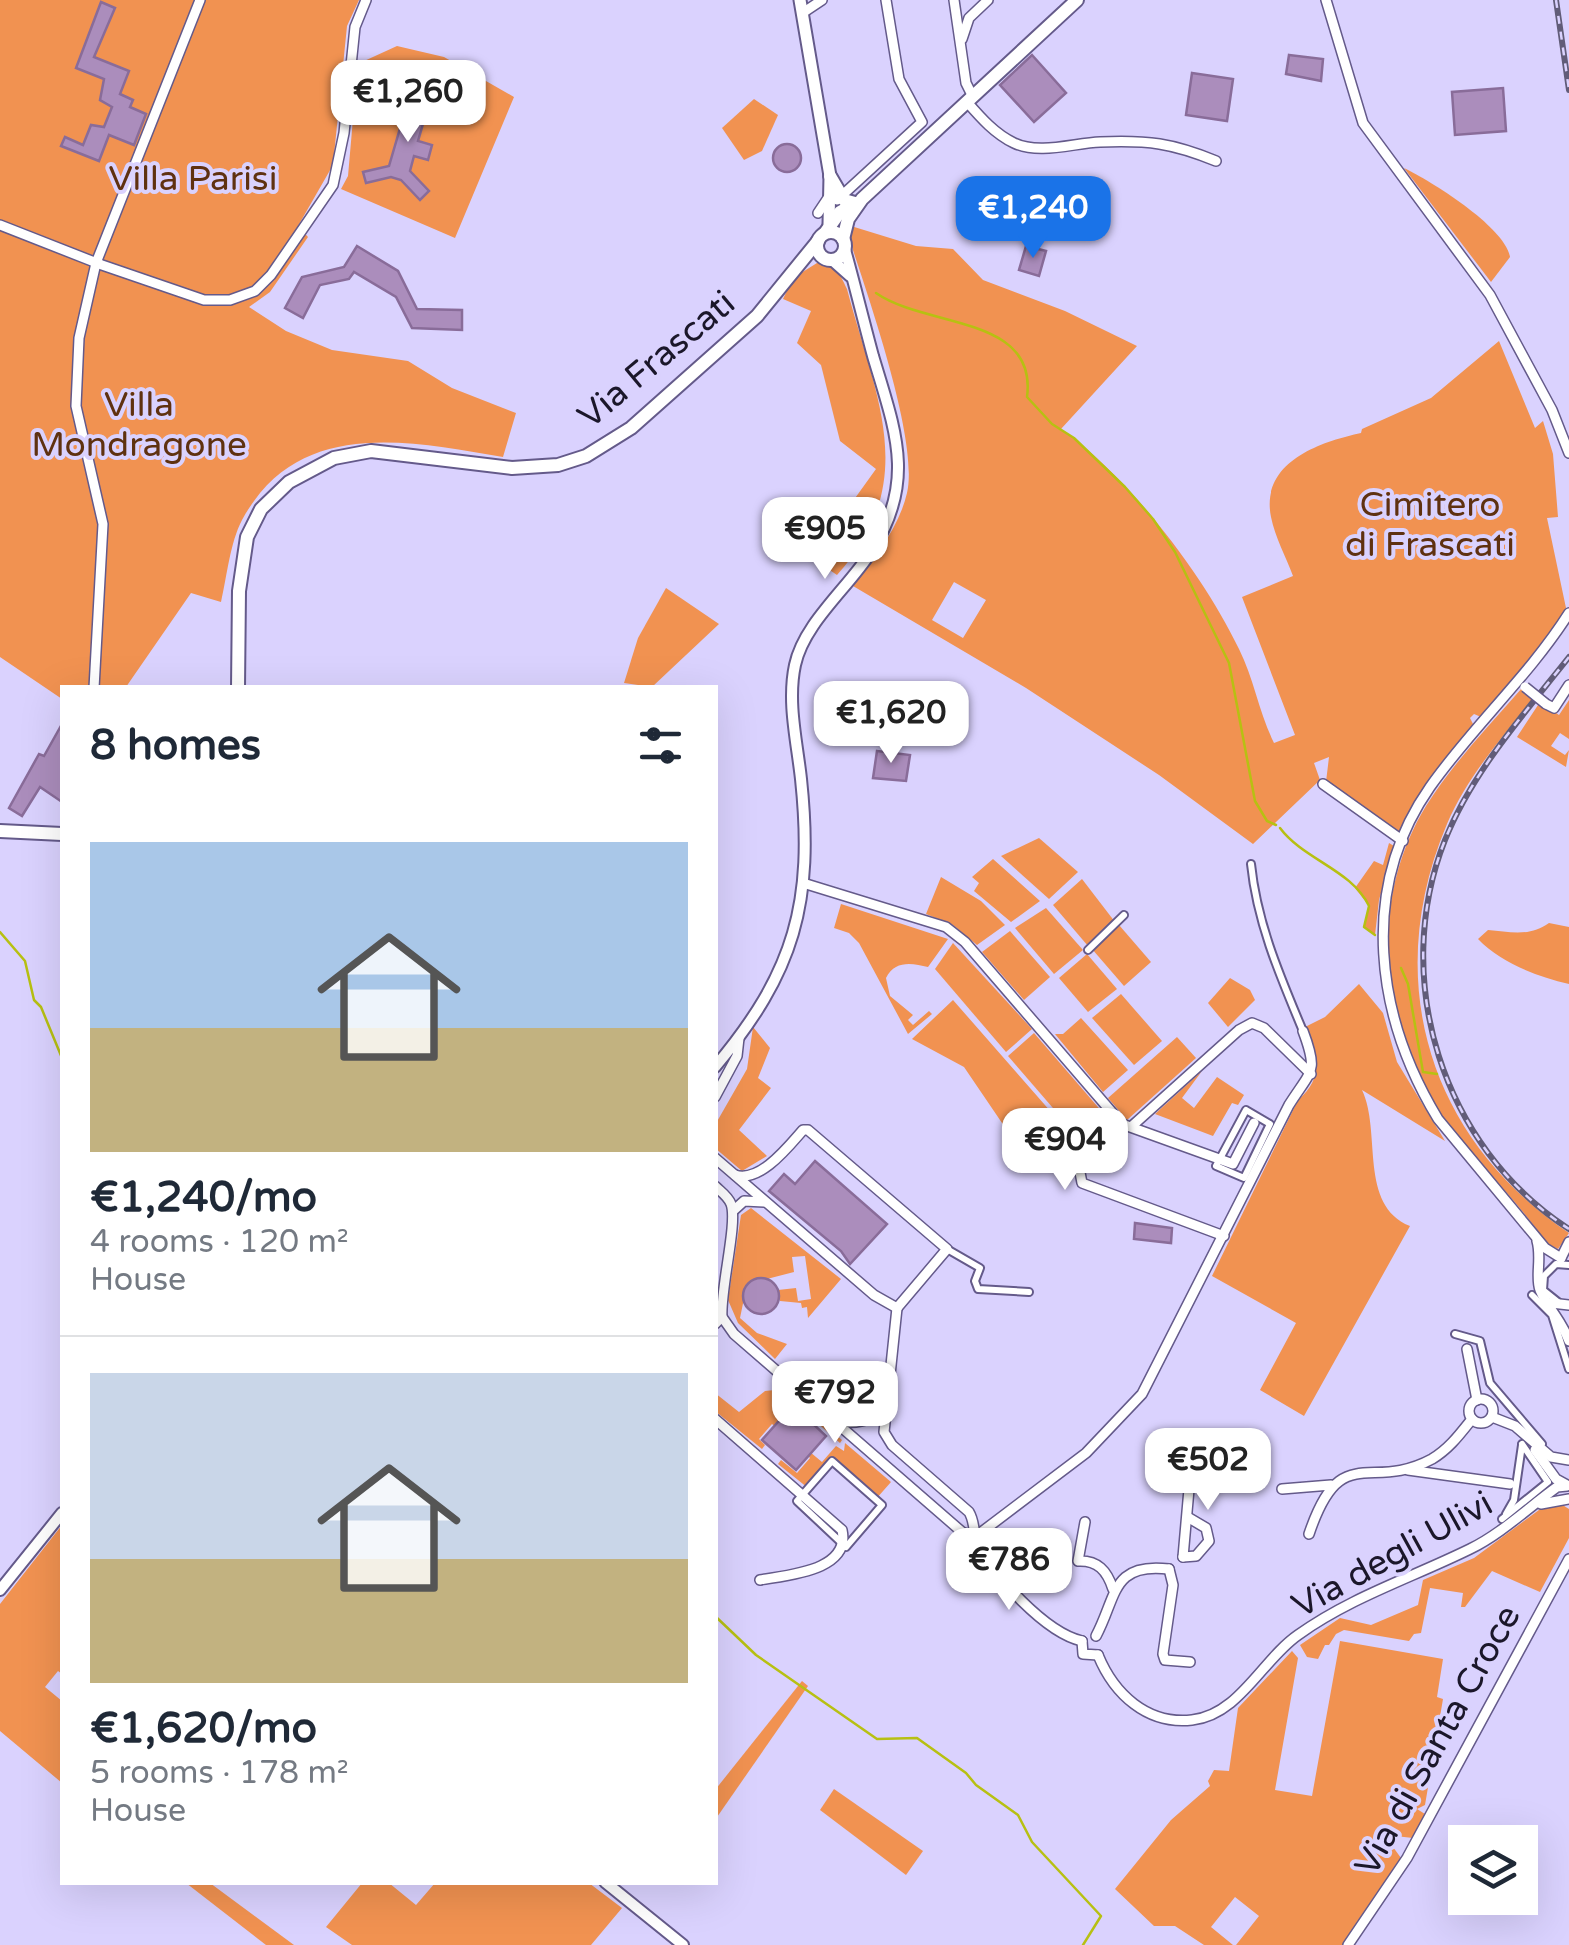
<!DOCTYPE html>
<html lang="en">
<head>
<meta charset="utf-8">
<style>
  :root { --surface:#fff; --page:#f6f6f7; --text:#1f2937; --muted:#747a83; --line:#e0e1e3; --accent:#1a73e8 }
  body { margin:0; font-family:"Varela Round",sans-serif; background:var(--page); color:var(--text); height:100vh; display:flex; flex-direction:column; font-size:38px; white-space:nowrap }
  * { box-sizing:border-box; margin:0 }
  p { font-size:32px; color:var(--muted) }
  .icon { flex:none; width:55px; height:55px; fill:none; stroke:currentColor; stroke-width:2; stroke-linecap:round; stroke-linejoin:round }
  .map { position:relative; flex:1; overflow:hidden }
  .details { position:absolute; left:60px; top:685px; width:658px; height:1200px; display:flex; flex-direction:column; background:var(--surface); border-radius:0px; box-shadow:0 10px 40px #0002 }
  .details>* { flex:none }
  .controls { position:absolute; left:1448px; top:1825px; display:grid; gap:20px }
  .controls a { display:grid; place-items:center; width:90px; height:90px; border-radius:0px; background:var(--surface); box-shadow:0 10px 40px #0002; font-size:50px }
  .price { position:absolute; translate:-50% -85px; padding:0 22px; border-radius:20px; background:#fff; color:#222; font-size:32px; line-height:65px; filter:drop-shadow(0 2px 5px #0008) }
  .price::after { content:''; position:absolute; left:50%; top:60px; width:30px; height:22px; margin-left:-15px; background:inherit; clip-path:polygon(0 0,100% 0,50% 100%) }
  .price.selected { background:var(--accent); color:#fff }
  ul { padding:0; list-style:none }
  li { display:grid; align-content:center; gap:20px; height:530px; padding:0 30px }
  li+li { border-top:2px solid var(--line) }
  li span { display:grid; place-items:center; height:310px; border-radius:0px; color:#555 }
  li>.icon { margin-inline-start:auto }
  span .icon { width:180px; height:180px; fill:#fffc; stroke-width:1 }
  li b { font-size:42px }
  h2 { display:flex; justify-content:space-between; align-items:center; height:120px; padding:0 30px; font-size:42px }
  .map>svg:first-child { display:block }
</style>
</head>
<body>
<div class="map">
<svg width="1569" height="1945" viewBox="0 0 1569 1945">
  <rect width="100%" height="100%" fill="#dad2fe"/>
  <g fill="#f19251" fill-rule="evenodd">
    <path d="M0 0H359L347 26 333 165 298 226 308 237 270 292 249 307 286 331 332 350 408 361 452 388 516 413 503 457C408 441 298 417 242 520 230 543 227 576 221 602L191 593 126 687 62 688V699L0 657Z"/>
    <path d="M397 46 444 57 514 97 455 238 341 189 348 176 357 73 366 65 362 62Z"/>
    <path d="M754 99 778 115 762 151 744 160 722 128Z"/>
    <path d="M1404 168C1431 181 1505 227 1510 257L1491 282Z"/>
    <path d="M851 226 916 246 953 249 983 280 1065 311 1137 346 1061 429C1128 476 1203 574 1239 649 1254 679 1259 713 1274 743L1295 735 1242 597 1293 576C1286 557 1275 537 1271 517 1260 462 1320 442 1361 433L1362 429 1431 398 1499 341 1535 428 1543 421 1553 454 1558 517 1547 518 1566 608 1544 644 1481 717 1474 714 1470 718 1474 726 1433 776 1400 833 1326 782 1329 757 1314 763 1320 780 1253 844 1159 775 1026 688 853 586C874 558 899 528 907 493 919 442 869 299 851 244ZM954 582 986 600 963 638 932 620Z"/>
    <path d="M817 263C836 265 839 272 847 289 875 396 922 481 837 575L812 558 876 469 840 441 821 365 797 343 811 311 783 299 793 278Z"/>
    <path d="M666 588 719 624 652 687 624 683 638 638Z"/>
    <path d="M1522 688 1533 698C1502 738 1467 777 1447 824 1381 980 1428 1138 1569 1233L1558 1249 1546 1243C1514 1195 1469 1156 1436 1108 1377 1020 1370 897 1426 806 1453 763 1489 726 1522 688Z"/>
    <path d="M1569 700V739L1560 733 1551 746 1565 755 1569 750 1566 767 1517 737 1540 702 1559 715Z"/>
    <path d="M1039 838 1078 872 1049 899 1001 856Z"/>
    <path d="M1389 843 1394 846 1379 900 1375 935 1364 927 1369 906 1355 888 1374 861 1383 865Z"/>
    <path d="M993 859 1040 901 1011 922 974 891 979 883 972 877Z"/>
    <path d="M941 877 981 901 1005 925 977 945 953 925 926 914Z"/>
    <path d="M1082 879 1115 922 1088 946 1053 905Z"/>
    <path d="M841 904 948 939 928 967C912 963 895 960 886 978L890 996 913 1015 908 1020 913 1025 929 1011 932 1014 908 1034 859 943 849 933 834 928Z"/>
    <path d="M1046 908 1083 950 1054 974 1015 928Z"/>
    <path d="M1549 923 1569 927V984C1536 976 1501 963 1478 939L1488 930C1510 932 1530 937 1549 923Z"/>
    <path d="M1119 925 1151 962 1124 986 1092 949Z"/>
    <path d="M1010 931 1050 977 1024 1000 982 952Z"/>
    <path d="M953 943 1032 1029 1006 1052 935 969Z"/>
    <path d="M1087 954 1117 989 1088 1012 1059 978Z"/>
    <path d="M1230 978 1250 990 1255 1000 1228 1027 1208 1003Z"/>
    <path d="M1359 984 1383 1013 1397 1062 1445 1141 1362 1090C1382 1132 1358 1205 1410 1226L1304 1416 1260 1390 1296 1323 1212 1276 1298 1100C1325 1076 1317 1057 1305 1027L1325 1017Z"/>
    <path d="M1121 994 1162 1041 1134 1065 1092 1018Z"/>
    <path d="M953 1000 1087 1153 1061 1176 1021 1151 964 1067 912 1039Z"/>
    <path d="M1081 1018 1128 1070 1103 1092 1055 1034H1063Z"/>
    <path d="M753 1027 770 1048 758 1078 771 1088 739 1130 767 1156 742 1171 715 1148V1125L747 1069Z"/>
    <path d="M1034 1033 1104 1114 1078 1137 1008 1056Z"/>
    <path d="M1177 1037 1196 1058 1127 1120 1108 1098Z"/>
    <path d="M1202 1071 1182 1098 1194 1108 1217 1077 1244 1095 1238 1105 1232 1103 1213 1136 1155 1114Z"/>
    <path d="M751 1208 841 1279 808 1318 807 1307 802 1308 801 1303 780 1301 778 1290 796 1288 798 1301 811 1299 805 1256 792 1257 794 1272 747 1284 740 1318 757 1333 787 1344 775 1359 738 1323 728 1300 741 1215Z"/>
    <path d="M785 1389 842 1440 840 1443 814 1420 806 1428 801 1424 808 1415 792 1402 778 1417 787 1425 781 1431 772 1424 759 1439 765 1445 762 1449 715 1411V1393L739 1412 765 1391Z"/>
    <path d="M845 1443 891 1482 876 1499 832 1461 808 1488 778 1464 781 1460 797 1473 810 1458 802 1449 804 1447 822 1462 836 1446 844 1451Z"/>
    <path d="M1561 1504 1569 1509V1538L1540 1592 1492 1571 1465 1607H1461L1463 1593 1430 1588 1421 1633 1414 1634 1409 1641 1344 1630 1336 1634 1329 1645H1325L1318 1659 1307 1657 1300 1645 1340 1618 1371 1625 1418 1605 1423 1580 1474 1558 1543 1507Z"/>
    <path d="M62 1525V1674L58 1671 45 1687 62 1701V1783L0 1731V1604Z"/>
    <path d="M1340 1641 1443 1659 1437 1697 1443 1699 1425 1805 1417 1809 1425 1814 1413 1838 1395 1836 1393 1847 1401 1858 1344 1945H1236L1259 1916 1235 1897 1211 1927 1233 1945H1204L1175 1926H1154L1115 1889 1171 1820 1210 1786 1208 1781 1214 1770 1229 1771 1238 1708 1292 1651 1298 1658 1275 1790 1312 1796Z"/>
    <path d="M802 1681 808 1686 715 1820V1790Z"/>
    <path d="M834 1789 923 1851 906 1875 820 1810Z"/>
    <path d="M186 1883H210L294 1945H266Z"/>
    <path d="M362 1883H389L416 1905 435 1883H589L622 1908 591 1945H352L326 1927Z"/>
  </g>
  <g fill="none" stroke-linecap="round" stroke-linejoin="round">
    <g stroke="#b7c012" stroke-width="2.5">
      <path d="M876 293C926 328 1038 315 1027 397L1052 424 1074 438 1125 487 1153 519 1175 552 1229 663 1255 801 1267 821 1276 825"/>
      <path d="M1280 828C1304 860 1352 870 1369 906L1364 927 1375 935"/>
      <path d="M0 932 25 961 34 1000 41 1007 62 1058"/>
      <path d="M1401 968 1408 984 1423 1072 1437 1074"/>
      <path d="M715 1616 756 1655 877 1739 917 1738 966 1773 976 1785 1018 1815 1032 1842 1101 1916 1083 1945"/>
    </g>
  </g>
  <g fill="#ab8dbc" stroke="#896c99" stroke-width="2.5">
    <path d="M101 2 115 8 94 57 129 71 120 94 133 100 130 107 146 114 134 145 109 135 99 161 61 146 65 137 83 145 91 125 104 127 112 107 100 100 104 79 76 68Z"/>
    <path d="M1032 55 1066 93 1034 122 1000 85Z"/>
    <path d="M1289 55 1323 59 1321 81 1286 74Z"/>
    <path d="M1192 73 1233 79 1227 121 1186 115Z"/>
    <path d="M1503 88 1506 131 1455 135 1452 92Z"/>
    <path d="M394 90 417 114 450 107 453 117 423 124 418 141 432 145 428 160 414 156 410 171 429 191 420 200 401 180 391 177 366 183 363 172 389 166 403 118 385 99Z"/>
    <circle cx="787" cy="158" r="14"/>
    <path d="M357 246 398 271 417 309 462 310V330L412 328 396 297 354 272 349 279 320 285 303 318 285 308 302 277 344 267Z"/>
    <path d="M1026 246 1046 251 1039 276 1019 270Z"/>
    <path d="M62 724V802L40 787 22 816 9 808 39 754 44 756Z"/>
    <path d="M877 751 910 755 906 781 873 778Z"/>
    <path d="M815 1161 887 1224 850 1264 841 1251 769 1191 784 1174 795 1184Z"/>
    <path d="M1135 1223 1172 1228 1171 1243 1134 1239Z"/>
    <circle cx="761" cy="1296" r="18"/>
    <path d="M793 1405 826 1436 796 1470 762 1440Z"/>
  </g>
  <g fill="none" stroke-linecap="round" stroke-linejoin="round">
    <defs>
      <g id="pedestrian">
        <path d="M1251 864C1257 923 1280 976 1303 1031"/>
        <path d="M1088 950 1124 915"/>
        <path d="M1246 1110 1270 1124 1244 1178 1216 1166Z"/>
        <path d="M947 1249 980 1268 975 1281 978 1289 1029 1292"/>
        <path d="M1532 1295 1552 1315 1569 1369"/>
        <path d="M1558 1302 1543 1290 1544 1276 1556 1264 1569 1265"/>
        <path d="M1455 1334 1480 1341 1490 1383 1542 1444"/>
        <path d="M832 1461 882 1505 846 1547 797 1501Z"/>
        <path d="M1506 1514 1514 1500 1522 1445"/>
        <path d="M1502 1519 1548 1482 1522 1444"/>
      </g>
      <g id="minor">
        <path d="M954 0 966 83 973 97"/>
        <path d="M1326 0 1363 123 1490 295 1552 410 1569 453"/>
        <path d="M804 12 822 0"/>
        <path d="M962 39 969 18 988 0"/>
        <path d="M967 102C981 118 995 134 1014 143 1039 155 1074 143 1100 142 1148 140 1172 143 1216 161"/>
        <path d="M837 200 922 122 899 79 886 0"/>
        <path d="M818 213 828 198"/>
        <path d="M0 225 102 265 204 300H230L255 291 271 275 333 185 344 133 355 27 366 0"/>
        <path d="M94 688 103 524 76 406 79 338 96 263 200 0"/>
        <path d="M1546 704 1554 708 1569 685"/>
        <path d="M1323 784 1403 841"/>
        <path d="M803 883 946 927 965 942 1122 1124 1233 1164 1254 1123"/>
        <path d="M715 1097 737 1056 739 1038"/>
        <path d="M1122 1124 1079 1167 1082 1183 1224 1236"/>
        <path d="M1132 1126 1239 1030 1252 1023 1264 1028 1311 1074"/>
        <path d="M715 1158 874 1295 897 1308"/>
        <path d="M735 1175C760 1183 788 1147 803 1130H808L947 1249 897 1308"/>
        <path d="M715 1186C721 1192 728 1196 731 1204 738 1222 720 1290 722 1317L715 1324"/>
        <path d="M733 1211 744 1201 764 1202"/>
        <path d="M1537 1241C1542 1258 1535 1277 1540 1290 1547 1307 1561 1319 1569 1341"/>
        <path d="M1561 1258 1545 1248 1438 1119C1376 1017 1358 890 1430 787 1473 726 1529 676 1569 613"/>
        <path d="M1561 1258 1569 1242"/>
        <path d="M1551 1303 1569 1305"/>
        <path d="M897 1308 884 1432 892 1445 969 1512C975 1522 973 1532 977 1542 992 1575 1046 1633 1082 1641"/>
        <path d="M722 1317 734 1334 962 1532 975 1537"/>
        <path d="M1467 1349 1477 1400"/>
        <circle cx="1481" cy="1411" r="12"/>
        <path d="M1492 1417 1515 1426 1551 1457 1569 1460"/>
        <path d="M715 1419 842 1530C851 1571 787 1575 760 1580"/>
        <path d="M838 1421C855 1424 872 1422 881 1406"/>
        <path d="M1535 1450 1556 1479 1567 1485"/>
        <path d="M1408 1470 1510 1484"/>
        <path d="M1282 1489 1331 1485"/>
        <path d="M1541 1504 1569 1499"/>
        <path d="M1085 1522 1078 1561C1098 1560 1107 1571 1113 1589"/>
        <path d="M1309 1534C1341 1439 1369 1493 1432 1459 1449 1449 1460 1434 1472 1419"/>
        <path d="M975 1537 1086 1453 1142 1394 1289 1105C1311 1070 1319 1073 1303 1031"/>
        <path d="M1183 1557 1190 1478 1195 1461"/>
        <path d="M1183 1557 1196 1556 1209 1541 1206 1528 1189 1518"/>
        <path d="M1169 1569 1173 1585 1163 1654 1165 1660 1190 1662"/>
        <path d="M1096 1636C1117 1597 1111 1562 1169 1569"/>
        <path d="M1082 1641 1083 1654 1098 1655"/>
        <path d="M1098 1655C1114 1694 1147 1725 1192 1720 1239 1715 1262 1660 1298 1635 1351 1597 1411 1578 1470 1549 1501 1534 1529 1507 1557 1487L1567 1486"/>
        <path d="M1348 1945 1407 1858 1569 1559"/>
      </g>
      <g id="tertiary">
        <path d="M832 260 850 276"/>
        <path d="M715 1067C795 972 814 902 801 779 797 742 787 702 795 665 804 623 848 588 871 552 917 481 895 430 873 356 863 319 854 282 844 246"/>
        <path d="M0 1590 62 1513"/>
        <path d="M605 1882 683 1945"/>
      </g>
      <path id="secondary" d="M800 0 830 176 829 224"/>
      <g id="primary">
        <path d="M830 176 844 200 855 203"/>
        <circle cx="831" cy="246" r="14"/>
        <path d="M825 233 840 212 856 203"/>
        <path d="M843 239 848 219 862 199 1077 0"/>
        <path d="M238 688 239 591 247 537 261 509 289 482 334 458 371 451 512 468 558 465 586 456 631 428 757 316 818 241"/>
        <path d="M0 831 62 834"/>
      </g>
    </defs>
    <use href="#pedestrian" stroke="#645a8a" stroke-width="10"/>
    <use href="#minor" stroke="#645a8a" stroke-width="12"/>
    <use href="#tertiary" stroke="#645a8a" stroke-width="14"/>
    <use href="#secondary" stroke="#645a8a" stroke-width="15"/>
    <use href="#primary" stroke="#645a8a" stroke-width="16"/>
    <use href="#pedestrian" stroke="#fff" stroke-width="6"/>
    <use href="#minor" stroke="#fff" stroke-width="9"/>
    <use href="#tertiary" stroke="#fff" stroke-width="10"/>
    <use href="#secondary" stroke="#fff" stroke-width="11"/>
    <use href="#primary" stroke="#fff" stroke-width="12"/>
    <defs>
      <g id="rail">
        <path d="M1556 0 1569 90"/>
        <path d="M1569 657C1524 714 1472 772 1445 840 1390 979 1442 1147 1569 1229"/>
      </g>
    </defs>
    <use href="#rail" stroke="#615c78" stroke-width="6"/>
    <use href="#rail" stroke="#dad2fe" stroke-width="2.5" stroke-dasharray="8" stroke-linecap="butt"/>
    <defs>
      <path id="minor-bridge" d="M1525 687 1546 704"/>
    </defs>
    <use href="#minor-bridge" stroke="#645a8a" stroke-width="12" stroke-linecap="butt"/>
    <use href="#minor-bridge" stroke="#fff" stroke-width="9"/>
  </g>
  <g text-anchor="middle" stroke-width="8" stroke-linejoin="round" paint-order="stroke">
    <g font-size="35" fill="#5f3110" stroke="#dad2fe">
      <text x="193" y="190">Villa Parisi</text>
      <text x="139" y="416">Villa<tspan x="139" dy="40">Mondragone</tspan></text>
      <text x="1430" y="516">Cimitero<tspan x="1430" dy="40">di Frascati</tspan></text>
    </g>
    <g font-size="35" fill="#1b172a" stroke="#dad2fe">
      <text transform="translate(656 359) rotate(-40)" y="12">Via Frascati</text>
      <text transform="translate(1392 1554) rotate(-29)" y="12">Via degli Ulivi</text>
      <text transform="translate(1437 1740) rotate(-61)" y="12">Via di Santa Croce</text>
    </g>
  </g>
</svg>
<div class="controls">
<a><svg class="icon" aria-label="layers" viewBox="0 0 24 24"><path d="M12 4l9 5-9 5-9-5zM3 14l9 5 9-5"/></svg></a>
</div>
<b class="price" style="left:408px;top:145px">€1,260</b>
<b class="price selected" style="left:1033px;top:261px">€1,240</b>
<b class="price" style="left:825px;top:582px">€905</b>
<b class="price" style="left:891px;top:766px">€1,620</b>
<b class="price" style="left:1065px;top:1193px">€904</b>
<b class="price" style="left:835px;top:1446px">€792</b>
<b class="price" style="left:1208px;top:1513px">€502</b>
<b class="price" style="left:1009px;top:1613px">€786</b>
<section class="details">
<h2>8 homes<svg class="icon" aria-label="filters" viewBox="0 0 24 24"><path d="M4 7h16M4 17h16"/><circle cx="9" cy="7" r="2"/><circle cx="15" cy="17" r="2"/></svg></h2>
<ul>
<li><span style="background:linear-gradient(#a9c7e8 60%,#c2b280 0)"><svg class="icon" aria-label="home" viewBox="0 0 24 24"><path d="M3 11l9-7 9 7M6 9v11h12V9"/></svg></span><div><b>€1,240/mo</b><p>4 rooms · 120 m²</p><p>House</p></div></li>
<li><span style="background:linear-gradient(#c9d6e8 60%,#c2b280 0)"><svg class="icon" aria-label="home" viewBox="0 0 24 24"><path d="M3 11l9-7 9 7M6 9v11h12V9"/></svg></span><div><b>€1,620/mo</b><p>5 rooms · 178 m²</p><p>House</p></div></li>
</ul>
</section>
</div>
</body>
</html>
